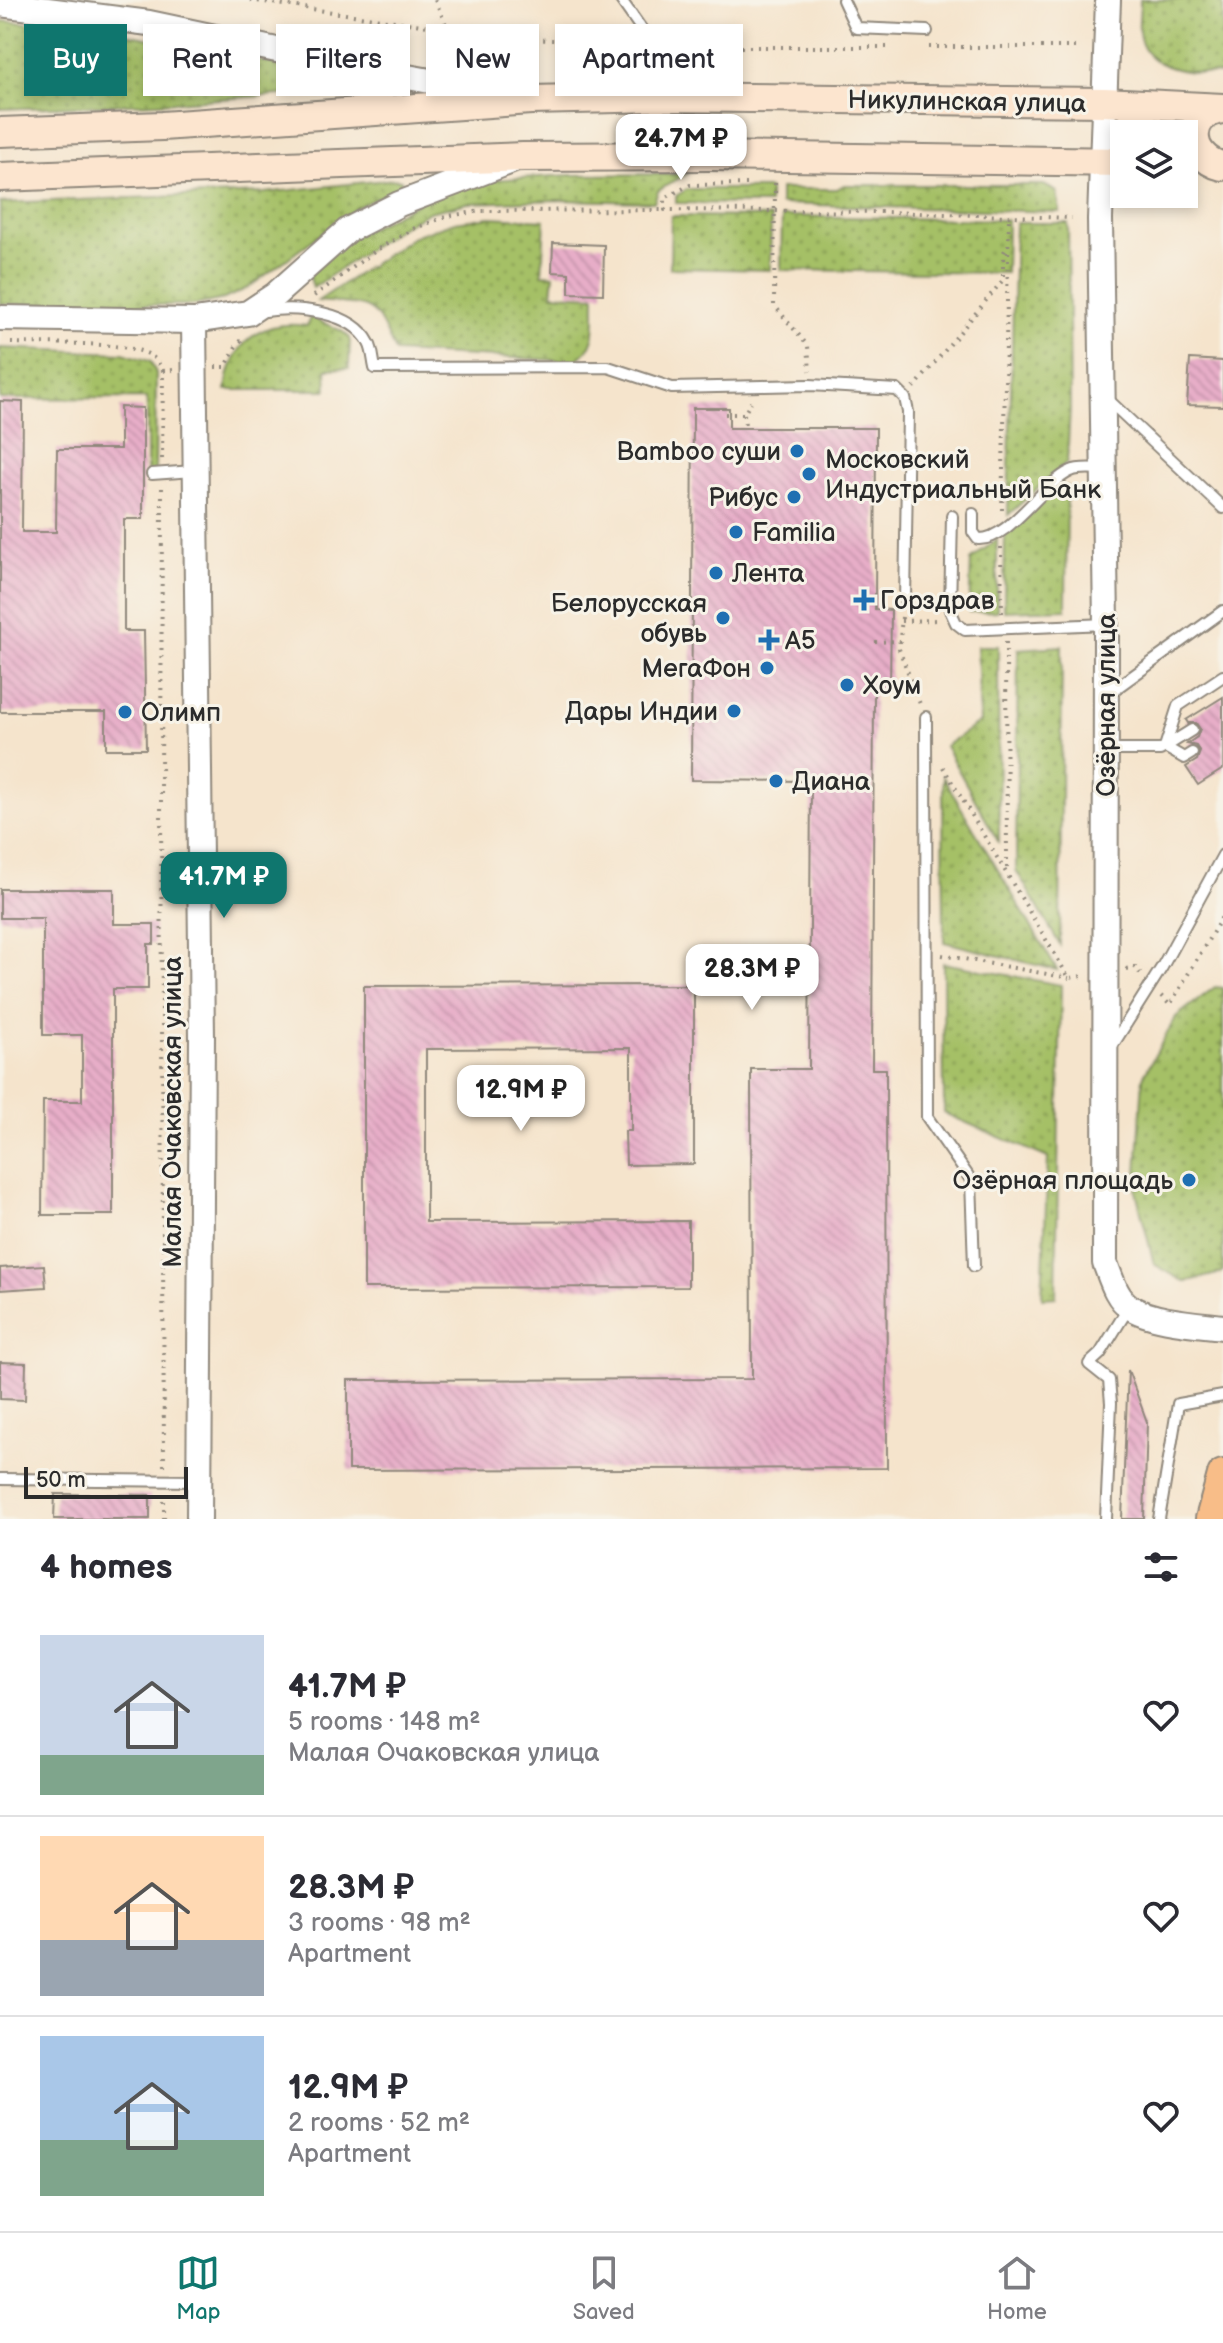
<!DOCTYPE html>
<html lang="en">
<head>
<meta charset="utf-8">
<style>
  :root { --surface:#fff; --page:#f7f7f7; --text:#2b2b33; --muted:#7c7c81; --line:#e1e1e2; --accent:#0f766e }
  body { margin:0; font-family:"Balsamiq Sans",sans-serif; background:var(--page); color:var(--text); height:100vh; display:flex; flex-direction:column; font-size:30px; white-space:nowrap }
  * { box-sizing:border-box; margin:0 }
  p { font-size:26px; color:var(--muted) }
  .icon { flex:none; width:44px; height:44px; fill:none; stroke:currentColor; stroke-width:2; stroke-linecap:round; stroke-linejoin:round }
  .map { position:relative; height:1519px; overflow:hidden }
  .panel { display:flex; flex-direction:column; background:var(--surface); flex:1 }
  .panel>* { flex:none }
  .top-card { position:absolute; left:24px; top:24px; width:800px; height:72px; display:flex; gap:16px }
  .controls { position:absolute; left:1110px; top:120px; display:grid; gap:16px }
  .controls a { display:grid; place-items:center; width:88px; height:88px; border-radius:0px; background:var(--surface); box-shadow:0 4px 12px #0003; font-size:40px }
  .scale { position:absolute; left:24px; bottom:20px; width:164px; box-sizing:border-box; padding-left:8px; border:4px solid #2b2b2b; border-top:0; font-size:22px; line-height:28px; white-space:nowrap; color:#2b2b2b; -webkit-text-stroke:6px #f7f3e8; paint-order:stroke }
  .price { position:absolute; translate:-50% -68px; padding:0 18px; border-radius:16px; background:#fff; color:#222; font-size:26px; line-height:52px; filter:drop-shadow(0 2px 4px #0008) }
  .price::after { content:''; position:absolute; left:50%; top:48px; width:24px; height:18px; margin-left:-12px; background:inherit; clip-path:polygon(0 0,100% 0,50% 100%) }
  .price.selected { background:var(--accent); color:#fff }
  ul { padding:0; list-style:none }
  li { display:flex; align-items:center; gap:24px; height:200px; padding:0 40px }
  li+li { border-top:2px solid var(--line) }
  li span { display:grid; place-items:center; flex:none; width:224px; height:160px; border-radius:0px; color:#555 }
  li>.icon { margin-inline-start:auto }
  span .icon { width:96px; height:96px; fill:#fffc; stroke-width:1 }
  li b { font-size:34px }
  h2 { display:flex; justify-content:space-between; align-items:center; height:96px; padding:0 40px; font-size:34px }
  .pill { padding:0 28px; border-radius:0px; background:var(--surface); box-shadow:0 4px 12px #0003; font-size:28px; line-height:72px }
  .pill.selected { background:var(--accent); color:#fff }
  .dock { display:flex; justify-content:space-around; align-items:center; height:112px; border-top:2px solid var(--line); background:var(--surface); font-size:22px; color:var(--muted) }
  .dock a { display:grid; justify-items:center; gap:4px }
  .dock .selected { color:var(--accent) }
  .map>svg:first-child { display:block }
</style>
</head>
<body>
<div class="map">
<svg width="1223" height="1519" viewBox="0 0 1223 1519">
  <defs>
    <pattern id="grass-dots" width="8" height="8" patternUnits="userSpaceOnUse" patternTransform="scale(2)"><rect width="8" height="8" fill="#a5c066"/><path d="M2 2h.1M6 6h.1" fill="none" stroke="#879c54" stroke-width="1.8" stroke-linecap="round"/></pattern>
    <pattern id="building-back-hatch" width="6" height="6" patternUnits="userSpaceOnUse" patternTransform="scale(2)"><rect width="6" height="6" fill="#e7adc8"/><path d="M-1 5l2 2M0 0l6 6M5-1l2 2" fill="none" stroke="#c695ac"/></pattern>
  </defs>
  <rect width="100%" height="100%" fill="#f7f3e8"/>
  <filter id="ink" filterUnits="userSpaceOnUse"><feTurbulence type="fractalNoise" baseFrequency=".0125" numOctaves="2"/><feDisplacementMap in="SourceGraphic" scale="16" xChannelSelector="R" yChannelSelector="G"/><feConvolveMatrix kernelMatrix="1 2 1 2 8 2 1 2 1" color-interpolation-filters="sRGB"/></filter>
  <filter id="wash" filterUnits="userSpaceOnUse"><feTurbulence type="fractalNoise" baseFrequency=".006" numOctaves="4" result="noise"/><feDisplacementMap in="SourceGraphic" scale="32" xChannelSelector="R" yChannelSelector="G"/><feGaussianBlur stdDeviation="1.8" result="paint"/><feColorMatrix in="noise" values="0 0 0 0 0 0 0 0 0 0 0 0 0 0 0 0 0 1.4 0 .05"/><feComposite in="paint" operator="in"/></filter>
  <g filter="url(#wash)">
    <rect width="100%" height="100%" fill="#f5e4cc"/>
    <g fill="url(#grass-dots)" stroke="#687648" stroke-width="2">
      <path d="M1140 0H1223V74C1192 72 1143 73 1139 32 1138 22 1140 11 1140 0Z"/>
      <path d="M0 21 101 29 360 81 363 84 356 90 157 103 0 109Z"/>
      <path d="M686 174 658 191 654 202 556 200 468 203 429 212 399 228 313 288 309 274 322 253 458 182 571 175Z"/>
      <path d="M395 179 401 180 402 186 357 207 248 288 224 299 195 305 0 304V203L264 193Z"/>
      <path d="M844 185H1044L1057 192 1060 212 780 204V189H837Z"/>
      <path d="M687 189H769V204L676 203V196Z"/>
      <path d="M671 216 771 217 770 270 670 268Z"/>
      <path d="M782 216 1007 220 1006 273 781 270Z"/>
      <path d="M490 217 545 220 542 274 554 275 552 294 595 296C594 323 600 346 575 361L395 352C372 299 374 307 318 301L416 235 455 222Z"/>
      <path d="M1015 223H1068L1070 409 1067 462 1008 515Z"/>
      <path d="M310 317 342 331 350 338 349 368 326 369 327 390H226C231 343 260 319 307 326Z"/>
      <path d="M0 348 123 353 150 361 156 373 155 472 147 473V398L0 399Z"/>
      <path d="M1067 486 1066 609 1004 611 1005 532 1057 488Z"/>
      <path d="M997 539V611L969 612 971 560Z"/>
      <path d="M977 646H998L999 843 945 746 980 722Z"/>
      <path d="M1062 646 1060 945 1016 870 1018 649Z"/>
      <path d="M943 777 1057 970 944 942Z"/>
      <path d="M943 963 1061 985 1056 1297 1042 1298 1048 1158 944 1113Z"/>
      <path d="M1215 987 1223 988V1270L1221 1273 1185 1282 1154 1264 1136 1191 1143 1077 1176 1017Z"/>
    </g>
    <g id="blocks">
      <g fill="url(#building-back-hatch)">
        <path d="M553 243 604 245 603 294 569 293V273L552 272Z"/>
        <path d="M1190 359 1223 361V406L1187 405Z"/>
        <path d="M0 401 23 402 22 532H56L57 449H120V407L143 408V519H124V631H144L146 749H106V712H0Z"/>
        <path d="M693 408H729V428H876L875 609 891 610 890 689H874L872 1069H886L887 1468 348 1470V1380L752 1379 751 1069H809L811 781 691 780Z"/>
        <path d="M1223 697V769L1198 785 1186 767 1197 760 1200 752 1196 746 1187 744 1197 737 1200 729 1196 723H1188L1186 720Z"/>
        <path d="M0 889H114V924H154V944H148V989H113V1215H42L43 1101H82V1035H43V918H0Z"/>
        <path d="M694 985V1164L626 1165 625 1131H631V1048L426 1049V1222L688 1221V1287L364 1288V986Z"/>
        <path d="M44 1265 46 1287 0 1290V1268Z"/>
        <path d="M0 1362 26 1363 25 1400 0 1399Z"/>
        <path d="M1128 1370 1147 1422 1144 1519H1122Z"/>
        <path d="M55 1494 150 1495V1519H54Z"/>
      </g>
    </g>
  </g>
  <g filter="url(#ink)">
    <use href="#blocks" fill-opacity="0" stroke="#90887c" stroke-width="2"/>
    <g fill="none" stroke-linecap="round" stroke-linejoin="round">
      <defs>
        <g id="service">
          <path d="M621 0 654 47 660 95"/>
          <path d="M843 0 856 28 927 31"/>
          <path d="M265 311C296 306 353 311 369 343 373 350 373 360 375 368L608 367 672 388 810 385 897 390 905 398 908 412 905 602"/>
          <path d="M1105 397 1223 508"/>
          <path d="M152 474 194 471"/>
          <path d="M973 514V532L978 539C1009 541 1043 483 1071 471 1079 467 1094 469 1103 469"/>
          <path d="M952 516 950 610 956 623 965 630 1106 624"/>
          <path d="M1108 694 1223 611"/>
          <path d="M926 717 927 1117 971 1180 974 1266"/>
          <path d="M1106 750H1160L1192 730"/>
          <path d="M1192 753 1184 758 1165 747 1178 706 1223 676"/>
          <path d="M1112 1046 1162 967 1223 855"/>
          <path d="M0 1479 198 1481"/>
          <path d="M1106 1519 1111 1403 1109 1380 1089 1364 1100 1354 1129 1307"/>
          <path d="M1159 1519 1178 1404 1223 1396"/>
        </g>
        <g id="tertiary">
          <path d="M1108 0 1100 219 1106 624 1105 1263C1111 1278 1116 1298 1130 1307 1150 1321 1199 1324 1223 1327"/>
          <path d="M0 4 149 23 385 73 509 95"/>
          <path d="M0 318 194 321 248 313 275 295 348 230 399 204 512 161"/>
          <path d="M194 321 202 1038 199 1519"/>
        </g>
        <g id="secondary">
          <path d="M0 132 162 126 531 100 660 97 1104 102 1223 108"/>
          <path d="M1222 166C1186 157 1185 113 1223 109"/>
          <path d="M0 177 523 157 711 156 1124 162"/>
        </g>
        <path id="primary" d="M1211 1519 1223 1475"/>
      </defs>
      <use href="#service" stroke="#90887c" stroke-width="14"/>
      <use href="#tertiary" stroke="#90887c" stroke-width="28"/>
      <use href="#secondary" stroke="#90887c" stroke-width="32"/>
      <use href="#primary" stroke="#90887c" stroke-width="34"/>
      <g stroke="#90887c" stroke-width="4" stroke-dasharray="2 6" stroke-linecap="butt">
        <path d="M250 0 517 39 633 42"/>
        <path d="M435 0 447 27"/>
        <path d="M669 47H893"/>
        <path d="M929 47H1078"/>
        <path d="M775 183 774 305 808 346 810 371"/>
        <path d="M747 184 690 185 665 198V210L885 212 1072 218"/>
        <path d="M314 296 378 249 415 228 448 216 481 211 665 210"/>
        <path d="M11 343C44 344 117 341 146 353 154 356 159 363 163 371"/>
        <path d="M215 367H226L235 348 245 336"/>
        <path d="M914 388 1003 280V254L1007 246"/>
        <path d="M725 414H744L751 402"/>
        <path d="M744 414 745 426"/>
        <path d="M162 459 163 371 174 370"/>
        <path d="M162 488 161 801 164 1467"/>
        <path d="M1002 510 1009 217"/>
        <path d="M1001 547 1002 614"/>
        <path d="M902 617 899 649 920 704"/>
        <path d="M901 621 939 620"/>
        <path d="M875 642 900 641"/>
        <path d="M1006 642 1007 871"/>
        <path d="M943 767 1069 978 1082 976"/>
        <path d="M942 955 1069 978"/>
        <path d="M1126 969 1135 967 1141 975"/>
        <path d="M1161 996 1170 1005 1223 915"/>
        <path d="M164 1519V1496"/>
      </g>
      <use href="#service" stroke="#fff" stroke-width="10"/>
      <use href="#tertiary" stroke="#fff" stroke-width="24"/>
      <use href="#secondary" stroke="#fce5cf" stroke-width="28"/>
      <use href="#primary" stroke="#f8bd88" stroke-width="30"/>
    </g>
  </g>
  <g fill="#1f6fb2" stroke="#f7f3e8" stroke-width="3">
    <circle cx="797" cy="451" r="8"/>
    <circle cx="809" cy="474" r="8"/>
    <circle cx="794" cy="497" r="8"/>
    <circle cx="736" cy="532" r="8"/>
    <circle cx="716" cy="573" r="8"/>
    <path d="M860 588h8v8h8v8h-8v8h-8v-8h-8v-8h8z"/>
    <circle cx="723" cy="618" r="8"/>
    <path d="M765 628h8v8h8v8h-8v8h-8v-8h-8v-8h8z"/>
    <circle cx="767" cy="668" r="8"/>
    <circle cx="847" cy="685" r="8"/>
    <circle cx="734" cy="711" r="8"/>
    <circle cx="125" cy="712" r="8"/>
    <circle cx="776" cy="781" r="8"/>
    <circle cx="1189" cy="1180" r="8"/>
  </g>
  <g text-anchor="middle" stroke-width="6" stroke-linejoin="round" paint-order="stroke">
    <g font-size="26" fill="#2b2b2b" stroke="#f7f3e8">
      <text transform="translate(967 101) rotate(1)" y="9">Никулинская улица</text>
      <text transform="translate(1106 705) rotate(-90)" y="9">Озёрная улица</text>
      <text transform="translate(172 1112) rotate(-90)" y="9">Малая Очаковская улица</text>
    </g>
    <g font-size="26" fill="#2b2b2b" stroke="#f7f3e8" text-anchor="start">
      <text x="781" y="460" text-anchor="end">Bamboo суши</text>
      <text x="825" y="468">Московский<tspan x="825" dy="30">Индустриальный Банк</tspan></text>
      <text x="778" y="506" text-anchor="end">Рибус</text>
      <text x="752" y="541">Familia</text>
      <text x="732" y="582">Лента</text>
      <text x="880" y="609">Горздрав</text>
      <text x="707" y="612" text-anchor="end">Белорусская<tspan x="707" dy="30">обувь</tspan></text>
      <text x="785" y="649">А5</text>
      <text x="751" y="677" text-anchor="end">МегаФон</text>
      <text x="863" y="694">Хоум</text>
      <text x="718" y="720" text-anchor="end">Дары Индии</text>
      <text x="141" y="721">Олимп</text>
      <text x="792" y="790">Диана</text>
      <text x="1173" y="1189" text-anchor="end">Озёрная площадь</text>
    </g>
  </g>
</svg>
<div class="controls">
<a><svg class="icon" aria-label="layers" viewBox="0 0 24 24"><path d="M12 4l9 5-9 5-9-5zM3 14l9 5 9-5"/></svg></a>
</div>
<div class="scale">50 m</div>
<b class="price" style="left:681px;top:182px">24.7M ₽</b>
<b class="price selected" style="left:224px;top:920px">41.7M ₽</b>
<b class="price" style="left:752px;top:1012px">28.3M ₽</b>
<b class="price" style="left:521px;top:1133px">12.9M ₽</b>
<div class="top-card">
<a class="pill selected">Buy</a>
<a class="pill">Rent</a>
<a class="pill">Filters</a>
<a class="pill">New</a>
<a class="pill">Apartment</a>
</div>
</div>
<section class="panel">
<h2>4 homes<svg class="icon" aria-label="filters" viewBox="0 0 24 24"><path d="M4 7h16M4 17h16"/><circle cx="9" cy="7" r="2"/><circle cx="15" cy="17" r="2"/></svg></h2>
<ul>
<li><span style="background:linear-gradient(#c9d6e8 75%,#7fa58c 0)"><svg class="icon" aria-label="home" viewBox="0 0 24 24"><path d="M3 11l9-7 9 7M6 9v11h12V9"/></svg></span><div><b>41.7M ₽</b><p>5 rooms · 148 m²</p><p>Малая Очаковская улица</p></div><svg class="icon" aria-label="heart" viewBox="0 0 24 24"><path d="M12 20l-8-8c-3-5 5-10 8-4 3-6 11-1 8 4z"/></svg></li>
<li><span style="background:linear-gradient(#ffd9b3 65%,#9aa5b1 0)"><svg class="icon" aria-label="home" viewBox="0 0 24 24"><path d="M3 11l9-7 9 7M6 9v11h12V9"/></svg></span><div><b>28.3M ₽</b><p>3 rooms · 98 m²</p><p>Apartment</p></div><svg class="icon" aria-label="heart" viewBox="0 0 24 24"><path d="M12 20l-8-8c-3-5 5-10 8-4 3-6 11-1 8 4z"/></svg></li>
<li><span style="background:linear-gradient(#a9c7e8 65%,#7fa58c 0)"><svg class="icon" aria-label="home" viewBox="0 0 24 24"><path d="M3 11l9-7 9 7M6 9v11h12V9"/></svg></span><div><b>12.9M ₽</b><p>2 rooms · 52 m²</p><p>Apartment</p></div><svg class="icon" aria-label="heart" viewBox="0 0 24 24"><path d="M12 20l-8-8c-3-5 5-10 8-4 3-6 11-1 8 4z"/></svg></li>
</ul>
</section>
<nav class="dock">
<a class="selected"><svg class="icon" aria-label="map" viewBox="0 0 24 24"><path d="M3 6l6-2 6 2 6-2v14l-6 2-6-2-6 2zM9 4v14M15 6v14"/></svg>Map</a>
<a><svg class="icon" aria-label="saved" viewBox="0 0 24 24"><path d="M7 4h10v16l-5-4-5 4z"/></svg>Saved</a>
<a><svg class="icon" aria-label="home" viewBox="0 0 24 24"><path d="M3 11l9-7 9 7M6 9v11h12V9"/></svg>Home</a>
</nav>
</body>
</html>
